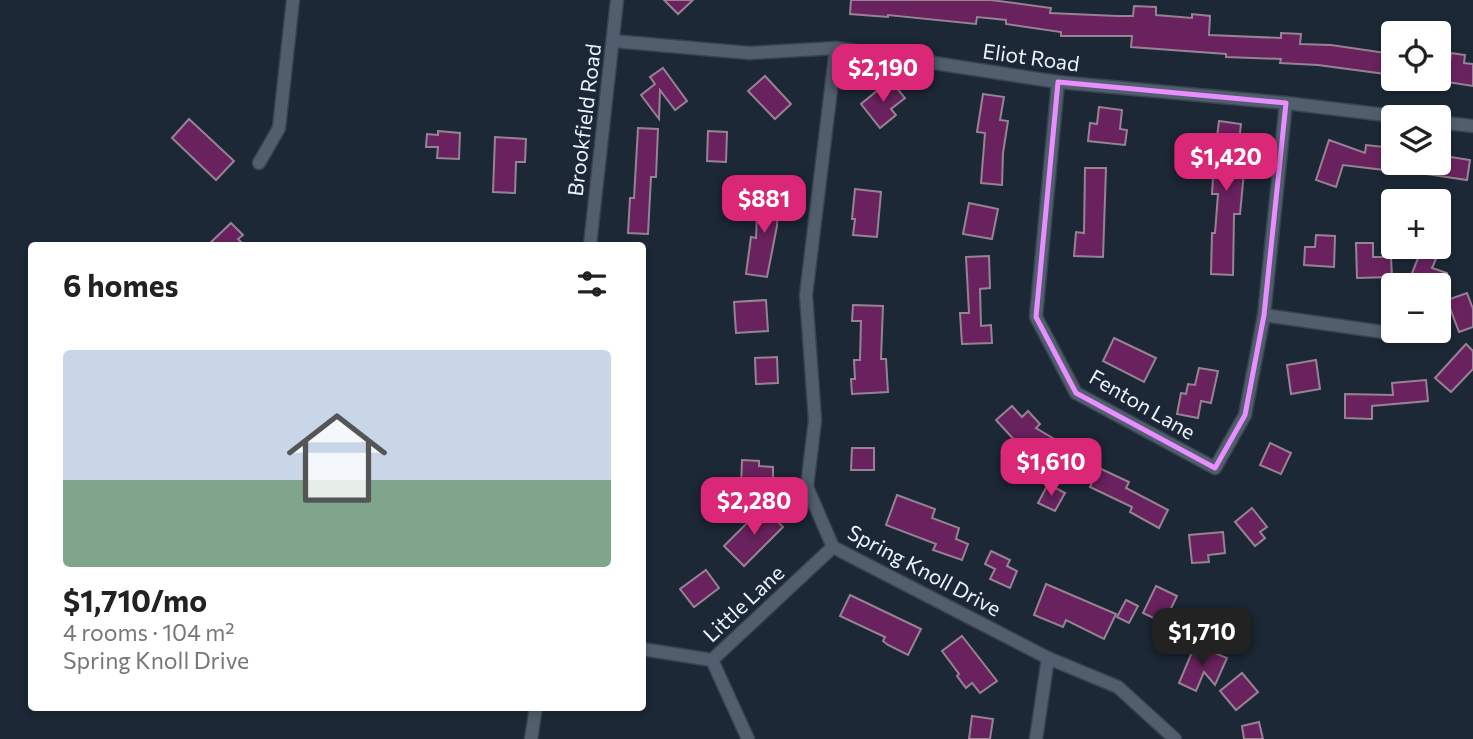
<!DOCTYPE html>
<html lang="en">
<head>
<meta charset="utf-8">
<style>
  :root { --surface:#fff; --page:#f2f2f2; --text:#222; --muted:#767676; --line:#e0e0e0; --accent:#db2777 }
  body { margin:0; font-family:Commissioner,sans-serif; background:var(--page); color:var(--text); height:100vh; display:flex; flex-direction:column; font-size:26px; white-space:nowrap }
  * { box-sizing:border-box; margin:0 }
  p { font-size:23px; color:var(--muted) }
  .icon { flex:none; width:38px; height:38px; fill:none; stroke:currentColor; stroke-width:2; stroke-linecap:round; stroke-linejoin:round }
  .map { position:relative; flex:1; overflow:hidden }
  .side { position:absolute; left:28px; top:242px; width:618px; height:469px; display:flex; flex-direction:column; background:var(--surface); border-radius:7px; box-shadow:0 4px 10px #0003 }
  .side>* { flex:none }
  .controls { position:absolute; left:1381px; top:21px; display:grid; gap:14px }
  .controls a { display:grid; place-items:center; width:70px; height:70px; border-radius:7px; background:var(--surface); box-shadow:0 4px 10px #0003; font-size:35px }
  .price { position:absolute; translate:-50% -60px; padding:0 16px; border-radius:14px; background:var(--accent); color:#fff; font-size:23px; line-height:46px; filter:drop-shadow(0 2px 4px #0008) }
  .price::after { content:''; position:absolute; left:50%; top:42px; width:21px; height:16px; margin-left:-10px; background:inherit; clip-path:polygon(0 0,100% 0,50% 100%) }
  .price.current { background:#222; color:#fff }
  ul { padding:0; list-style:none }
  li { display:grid; align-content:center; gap:14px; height:371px; padding:0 35px }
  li+li { border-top:2px solid var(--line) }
  li span { display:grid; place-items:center; height:217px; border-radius:7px; color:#555 }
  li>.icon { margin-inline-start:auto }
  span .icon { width:126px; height:126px; fill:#fffc; stroke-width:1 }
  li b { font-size:30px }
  h2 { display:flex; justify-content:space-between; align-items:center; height:84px; padding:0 35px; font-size:30px }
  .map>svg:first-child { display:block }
</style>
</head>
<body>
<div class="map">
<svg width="1473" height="739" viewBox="0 0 1473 739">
  <rect width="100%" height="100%" fill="#1c2836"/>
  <g fill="#69225e" stroke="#968392" stroke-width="2">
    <path d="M664 0H693L678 14Z"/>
    <path d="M851 0H991L1051 8 1050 13 1117 16H1133L1134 6 1156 7V15L1192 18V14L1210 16 1209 35 1281 38V33L1301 34 1300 44 1331 45 1393 54V75L1318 65 1280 63 1281 59 1226 57V54L1131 47 1132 36H1061V32L1006 24V20L977 17 976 24 888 15V17L850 14Z"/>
    <path d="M1451 53 1465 55 1464 63 1473 64V86L1441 81 1444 61H1450Z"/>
    <path d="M663 68 687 101 675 110 660 90 659 119 641 95 655 84 650 77Z"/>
    <path d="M765 76 791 104 775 119 748 91Z"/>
    <path d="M890 80 905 98 891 109 896 115 880 128 861 104Z"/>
    <path d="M983 94 1004 97 1000 120 1008 121 1003 153 1002 185 981 183 985 133 977 132Z"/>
    <path d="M1099 107 1122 110 1120 129 1127 130 1125 145 1088 141 1090 123 1097 124Z"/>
    <path d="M189 119 234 161 216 180 172 138Z"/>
    <path d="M1219 121 1241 124 1238 150 1246 151 1240 214H1234L1233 275 1211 274 1212 233H1215L1218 194H1212L1214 163 1204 162 1206 144 1216 145Z"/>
    <path d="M638 128 658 129 656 177H651L648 234 628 233 630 198H634Z"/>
    <path d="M438 131 460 133 459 159 437 158 438 147H426L427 134 438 135Z"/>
    <path d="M708 131 727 132 726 162 707 161Z"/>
    <path d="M495 137 526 139 525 162H516L515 193 493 192Z"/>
    <path d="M1329 140 1365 153 1366 145 1393 148V171L1343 165 1336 187 1316 180Z"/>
    <path d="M1438 155 1470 160 1467 180 1399 170V163H1438Z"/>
    <path d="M1085 168H1106L1103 257 1074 256 1076 232 1084 233Z"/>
    <path d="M855 189 881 192 877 237 853 235 855 219H852Z"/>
    <path d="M758 191 778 192 777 226 767 277 746 274 751 237 756 238Z"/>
    <path d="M969 203 998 209 992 239 963 234Z"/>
    <path d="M231 223 243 235 238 239 244 245H208Z"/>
    <path d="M1316 235 1335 236 1334 267 1304 265 1305 247H1315Z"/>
    <path d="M1356 243H1373V257H1391L1392 277 1357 278Z"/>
    <path d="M1420 253 1436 259 1432 268 1447 273 1442 285H1422L1409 281Z"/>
    <path d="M989 256 990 288 980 289 981 326 991 325 992 343 962 344 960 313H969L966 257Z"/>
    <path d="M1467 293 1473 309V327L1459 332 1447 300Z"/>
    <path d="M766 300 768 331 736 333 734 302Z"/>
    <path d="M853 305 883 306 881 359H886L888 392 852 394 851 379H855L854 360H860L861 321H852Z"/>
    <path d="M1114 338 1156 358 1144 382 1103 361Z"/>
    <path d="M1466 344 1473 351V369L1451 392 1435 378Z"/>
    <path d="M777 357 778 383 756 384 755 358Z"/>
    <path d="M1316 360 1320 389 1291 394 1287 365Z"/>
    <path d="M1199 368 1218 371 1211 403 1201 401 1198 418 1177 414 1181 393 1186 394 1188 384 1195 385Z"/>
    <path d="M1426 380 1428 401 1372 406V419L1345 418V394L1393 395 1392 383Z"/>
    <path d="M1012 406 1022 417 1028 411 1040 424 1036 428 1076 452 1065 469 1020 442 1018 444 996 420Z"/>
    <path d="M1270 443 1291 453 1281 474 1260 465Z"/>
    <path d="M852 448H874V470H851Z"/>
    <path d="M742 460 759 461V466L773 467V488L741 487Z"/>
    <path d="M1099 468 1129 482 1126 488 1168 510 1159 528 1130 512 1132 507 1090 487Z"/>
    <path d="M1048 484 1065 493 1055 511 1038 503Z"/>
    <path d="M897 495 935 509 932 518 959 528 956 539 968 544 962 560 933 550 936 544 886 525Z"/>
    <path d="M763 507 783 527 744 566 724 546Z"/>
    <path d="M1252 508 1267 527 1260 532 1265 538 1255 546 1235 522Z"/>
    <path d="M1223 532 1225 553 1208 555 1209 562 1192 563 1189 535Z"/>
    <path d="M991 551 1010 560 1007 566 1017 571 1010 588 990 579 995 569 985 564Z"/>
    <path d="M706 570 719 588 694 607 680 589Z"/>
    <path d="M1046 584 1116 614 1104 639 1066 620 1063 627 1034 615Z"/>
    <path d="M1156 586 1177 596 1164 623 1143 613Z"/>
    <path d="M850 595 921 629 908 655 888 645 883 641 885 637 840 616Z"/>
    <path d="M1126 600 1138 606 1129 623 1117 617Z"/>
    <path d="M962 636 997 681 980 693 972 683 966 688 957 676 959 674 942 651Z"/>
    <path d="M1195 645 1227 658 1215 685 1204 672 1196 691 1179 683Z"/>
    <path d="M1242 673 1258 692 1236 710 1220 691Z"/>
    <path d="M972 716 993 719 990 739H969Z"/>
    <path d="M1259 722 1263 739H1244L1242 726Z"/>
  </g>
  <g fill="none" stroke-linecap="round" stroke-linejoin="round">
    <defs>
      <g id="street">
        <path d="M613 41 749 53 836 48 1058 82 1286 103 1402 117"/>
        <path d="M836 48 806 295 815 420 807 487 833 547 1048 658 1118 687 1175 739"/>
        <path d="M1058 82 1036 317 1076 393 1215 468 1245 415 1264 315 1286 103"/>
        <path d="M1438 122 1473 126"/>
        <path d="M259 163 279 128 293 0"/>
        <path d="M590 245 617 0"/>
        <path d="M1264 315 1390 333"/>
        <path d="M642 649 712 660 748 739"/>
        <path d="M712 660 833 547"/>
        <path d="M531 739 536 707"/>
        <path d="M1036 739 1048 658"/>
      </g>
    </defs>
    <use href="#street" stroke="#38434f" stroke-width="15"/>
    <use href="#street" stroke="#505e6e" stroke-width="12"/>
  </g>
  <path fill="none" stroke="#e88eff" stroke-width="5" stroke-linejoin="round" d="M1058 82 1286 103 1264 315 1245 415 1215 468 1076 393 1036 317Z"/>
  <g text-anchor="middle" stroke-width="5" stroke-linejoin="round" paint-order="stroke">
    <g font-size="21" fill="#ebf3fd" stroke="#1c2836">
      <text transform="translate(1031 58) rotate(8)" y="7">Eliot Road</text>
      <text transform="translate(585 120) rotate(-83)" y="7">Brookfield Road</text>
      <text transform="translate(1142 405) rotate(30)" y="7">Fenton Lane</text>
      <text transform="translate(924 571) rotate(28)" y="7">Spring Knoll Drive</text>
      <text transform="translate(744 604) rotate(-43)" y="7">Little Lane</text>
    </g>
  </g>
</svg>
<div class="controls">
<a><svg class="icon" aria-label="locate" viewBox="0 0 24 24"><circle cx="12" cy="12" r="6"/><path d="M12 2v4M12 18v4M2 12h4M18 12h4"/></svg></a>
<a><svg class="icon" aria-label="layers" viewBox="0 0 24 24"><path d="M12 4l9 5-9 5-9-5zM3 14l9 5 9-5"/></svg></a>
<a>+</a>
<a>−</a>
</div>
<b class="price" style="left:883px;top:104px">$2,190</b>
<b class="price" style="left:1226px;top:193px">$1,420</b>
<b class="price" style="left:764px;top:235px">$881</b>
<b class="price" style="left:1051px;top:498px">$1,610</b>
<b class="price" style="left:754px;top:537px">$2,280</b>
<b class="price current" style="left:1202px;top:668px">$1,710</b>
<section class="side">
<h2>6 homes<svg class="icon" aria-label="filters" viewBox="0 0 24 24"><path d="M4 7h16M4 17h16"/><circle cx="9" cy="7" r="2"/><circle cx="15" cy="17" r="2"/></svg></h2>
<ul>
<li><span style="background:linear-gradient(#c9d6e8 60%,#7fa58c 0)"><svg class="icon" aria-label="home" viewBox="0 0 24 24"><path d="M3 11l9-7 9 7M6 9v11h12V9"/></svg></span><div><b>$1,710/mo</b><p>4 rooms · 104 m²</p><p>Spring Knoll Drive</p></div></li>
</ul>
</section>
</div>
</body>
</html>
